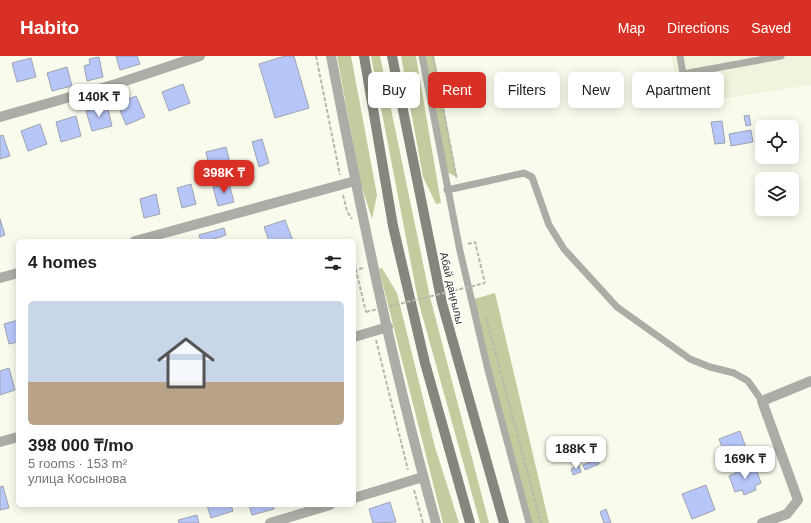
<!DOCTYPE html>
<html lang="en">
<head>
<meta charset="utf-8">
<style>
  :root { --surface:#fff; --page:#f6f6f6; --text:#202124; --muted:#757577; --line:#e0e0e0; --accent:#d93025 }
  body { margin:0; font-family:Helvetica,sans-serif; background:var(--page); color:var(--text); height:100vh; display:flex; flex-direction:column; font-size:15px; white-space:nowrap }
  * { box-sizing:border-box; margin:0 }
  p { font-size:13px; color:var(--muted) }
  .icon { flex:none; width:22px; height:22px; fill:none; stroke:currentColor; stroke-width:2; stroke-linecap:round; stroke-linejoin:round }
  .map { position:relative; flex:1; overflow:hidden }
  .details { position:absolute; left:16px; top:183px; width:340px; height:268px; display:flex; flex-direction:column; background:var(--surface); border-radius:6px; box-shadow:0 2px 10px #0003 }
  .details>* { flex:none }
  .hud { position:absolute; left:368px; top:16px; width:380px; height:36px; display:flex; gap:8px }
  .buttons { position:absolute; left:755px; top:64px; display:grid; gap:8px }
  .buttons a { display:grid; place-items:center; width:44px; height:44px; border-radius:6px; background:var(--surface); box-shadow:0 2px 10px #0003; font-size:20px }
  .price { position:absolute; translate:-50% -34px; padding:0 9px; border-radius:8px; background:#fff; color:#222; font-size:13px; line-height:26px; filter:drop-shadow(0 1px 2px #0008) }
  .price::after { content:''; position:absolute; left:50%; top:24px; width:12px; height:9px; margin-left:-6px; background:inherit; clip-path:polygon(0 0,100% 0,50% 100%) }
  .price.active { background:var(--accent); color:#fff }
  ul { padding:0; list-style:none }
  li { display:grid; align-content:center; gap:8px; height:212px; padding:0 12px }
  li+li { border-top:1px solid var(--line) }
  li span { display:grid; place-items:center; height:124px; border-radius:6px; color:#555 }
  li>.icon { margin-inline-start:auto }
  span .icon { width:72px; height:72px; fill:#fffc; stroke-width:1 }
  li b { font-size:17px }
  h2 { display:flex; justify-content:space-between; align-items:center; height:48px; padding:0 12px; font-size:17px }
  .tag { padding:0 14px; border-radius:6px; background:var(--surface); box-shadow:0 2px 10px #0003; font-size:14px; line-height:36px }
  .tag.active { background:var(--accent); color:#fff }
  header { display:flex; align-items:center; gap:24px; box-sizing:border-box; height:56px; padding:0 20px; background:var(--accent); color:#fff }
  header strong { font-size:19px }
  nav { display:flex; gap:22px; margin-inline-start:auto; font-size:14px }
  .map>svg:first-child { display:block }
</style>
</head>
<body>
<header>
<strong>Habito</strong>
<nav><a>Map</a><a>Directions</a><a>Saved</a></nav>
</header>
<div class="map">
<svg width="811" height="467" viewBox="0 0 811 467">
  <rect width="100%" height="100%" fill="#f9fced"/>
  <path fill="#eff4dd" d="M671 0H811V29L680 49Z"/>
  <g fill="#c3cb9f">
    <path d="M337 0H351L377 139 372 163 360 125Z"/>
    <path d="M371 0H380L430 241 489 467H480L418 244Z"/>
    <path d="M401 0H416L441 147 436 148 423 121Z"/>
    <path d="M422 0H434L457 121 444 115Z"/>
    <path d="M382 212 397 237 435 391 459 467H443L379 213Z"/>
    <path d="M495 237 549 467H529L471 244Z"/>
  </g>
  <g fill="#b7c6f9" stroke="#9ea3b0">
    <path d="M116 0H137L140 8 120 14Z"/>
    <path d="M285 0H294L309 52 275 62 259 8Z"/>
    <path d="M99 1 103 21 87 25 84 10 90 8 89 3Z"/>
    <path d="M31 2 36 21 17 26 12 7Z"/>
    <path d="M67 11 72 30 52 35 47 17Z"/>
    <path d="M183 28 190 47 169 55 162 36Z"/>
    <path d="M136 40 145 61 126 69 117 47Z"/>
    <path d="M107 49 112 70 92 75 86 55Z"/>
    <path d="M749 59 751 69 746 70 744 60Z"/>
    <path d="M76 60 81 80 61 86 56 66Z"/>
    <path d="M722 65 725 87 715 88 711 66Z"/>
    <path d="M40 68 47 88 28 95 21 75Z"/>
    <path d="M751 74 753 86 731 90 729 78Z"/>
    <path d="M3 79 10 100 0 103V80Z"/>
    <path d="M262 83 269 107 259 111 252 86Z"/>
    <path d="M226 91 230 107 210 113 206 96Z"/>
    <path d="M229 127 234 146 218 150 213 131Z"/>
    <path d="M191 128 196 148 182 152 177 132Z"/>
    <path d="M156 138 160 158 144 162 140 143Z"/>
    <path d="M0 163 5 179 0 181Z"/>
    <path d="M285 164 293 185H269L264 171Z"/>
    <path d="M224 172 226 179 208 185H201L199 179Z"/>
    <path d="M18 264V286L9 288 4 268Z"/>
    <path d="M9 312 15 334 0 339V315Z"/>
    <path d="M740 375 749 400 728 408 719 383Z"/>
    <path d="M597 403 599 408 585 414 583 409Z"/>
    <path d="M579 410 581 416 573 419 571 413Z"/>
    <path d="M747 410 748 412 755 410 761 427 755 430 756 434 744 439 742 434 735 436 729 420 736 417 735 414Z"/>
    <path d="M706 429 715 454 692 463 682 438Z"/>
    <path d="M3 430 9 452 0 454V431Z"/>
    <path d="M390 446 396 466 373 467 369 453Z"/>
    <path d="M207 449H231L233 455 211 462Z"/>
    <path d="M249 449H273L274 453 252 459Z"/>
    <path d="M606 453 611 467H604L600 456Z"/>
    <path d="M197 459 199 467H179L178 464Z"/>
  </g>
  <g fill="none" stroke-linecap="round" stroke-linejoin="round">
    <g stroke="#b7b9ad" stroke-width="2" stroke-dasharray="4 2" stroke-linecap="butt">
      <path d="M316 0 340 119"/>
      <path d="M433 0 457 124"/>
      <path d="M343 139 347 155 352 163"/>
      <path d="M468 188 475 186 485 227"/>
      <path d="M363 212 356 214 366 256"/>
      <path d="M486 262 541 467"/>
      <path d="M376 284 408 414"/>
      <path d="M414 434 423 467"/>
    </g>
    <g stroke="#abada6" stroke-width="7">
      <path d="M422 0 460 195 488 314 529 467"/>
      <path d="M680 0 683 18 781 0"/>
      <path d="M447 134 524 117 532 121 549 169 564 193 617 251 690 303 710 311 734 317 748 325 762 345"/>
    </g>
    <g stroke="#abada6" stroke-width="10">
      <path d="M331 0C361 156 393 314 436 467"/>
      <path d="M0 61 116 28 200 0"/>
      <path d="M135 185 355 125"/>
      <path d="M0 222 18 217"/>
      <path d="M354 281 388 271"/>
      <path d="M0 386 18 381"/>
      <path d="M354 442 423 421"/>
      <path d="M270 467 330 449"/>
      <path d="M762 467 787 458 798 444 762 345 811 325"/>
    </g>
    <g stroke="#85877e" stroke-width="10">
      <path d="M364 0 393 170 425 307 470 467"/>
      <path d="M392 0 442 247 504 467"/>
    </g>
    <path stroke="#b7b9ad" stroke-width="2" stroke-dasharray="4 2" stroke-linecap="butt" d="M366 256 485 227"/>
  </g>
  <g text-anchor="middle" stroke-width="3" stroke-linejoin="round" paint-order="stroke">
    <g font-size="11" fill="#363731" stroke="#fff">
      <text transform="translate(452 232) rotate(77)" y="4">Абай даңғылы</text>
    </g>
  </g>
</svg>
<div class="buttons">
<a><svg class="icon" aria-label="locate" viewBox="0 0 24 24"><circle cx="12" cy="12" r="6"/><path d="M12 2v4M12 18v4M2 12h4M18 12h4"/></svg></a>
<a><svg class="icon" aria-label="layers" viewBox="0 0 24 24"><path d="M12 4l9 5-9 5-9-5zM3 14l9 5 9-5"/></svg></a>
</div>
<b class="price" style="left:99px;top:62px">140K ₸</b>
<b class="price active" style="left:224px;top:138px">398K ₸</b>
<b class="price" style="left:576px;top:414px">188K ₸</b>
<b class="price" style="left:745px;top:424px">169K ₸</b>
<div class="hud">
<a class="tag">Buy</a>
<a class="tag active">Rent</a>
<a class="tag">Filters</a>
<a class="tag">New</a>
<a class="tag">Apartment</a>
</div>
<section class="details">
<h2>4 homes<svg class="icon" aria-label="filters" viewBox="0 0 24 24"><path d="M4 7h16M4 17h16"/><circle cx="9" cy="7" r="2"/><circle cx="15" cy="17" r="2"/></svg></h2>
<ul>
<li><span style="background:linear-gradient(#c9d6e8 65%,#b9a48a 0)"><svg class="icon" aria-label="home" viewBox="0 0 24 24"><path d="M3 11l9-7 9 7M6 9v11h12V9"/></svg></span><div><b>398 000 ₸/mo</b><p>5 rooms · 153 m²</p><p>улица Косынова</p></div></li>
</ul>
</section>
</div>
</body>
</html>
